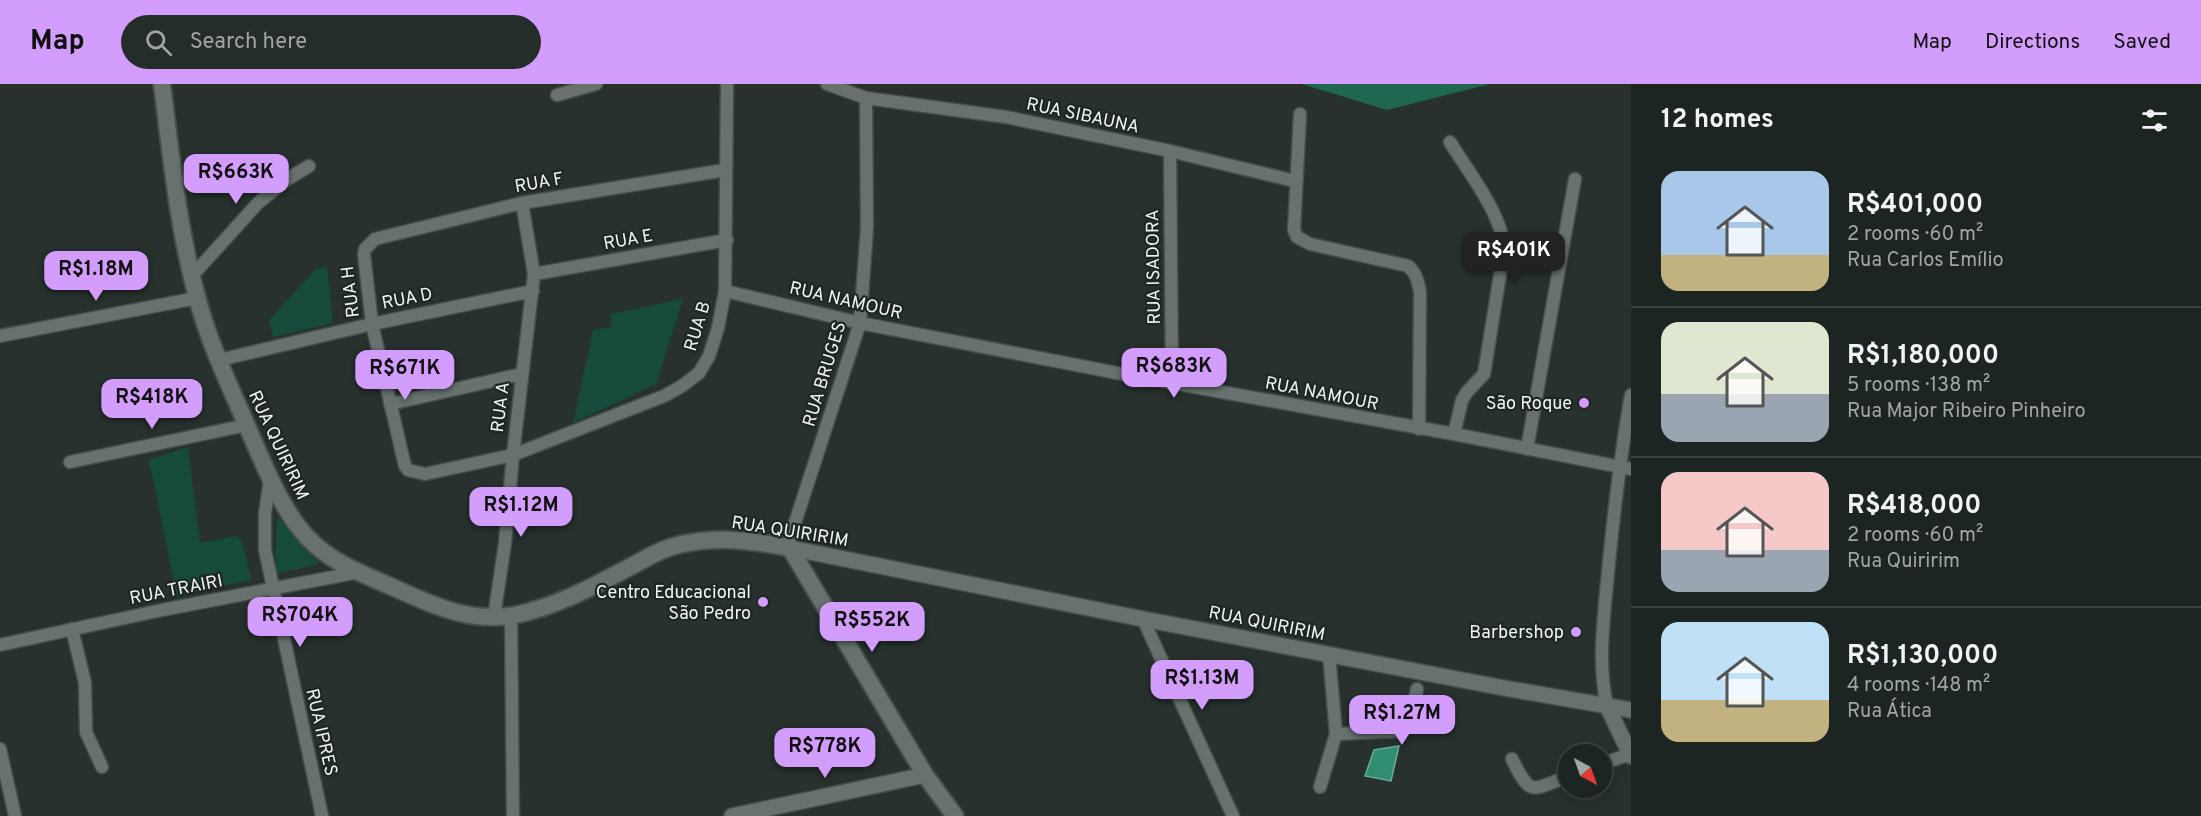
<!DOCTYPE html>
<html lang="en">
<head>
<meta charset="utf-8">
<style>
  :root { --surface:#1d2522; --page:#252d2a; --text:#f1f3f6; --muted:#a0a5a5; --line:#3b4240; --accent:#d29dfd }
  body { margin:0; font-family:Overpass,sans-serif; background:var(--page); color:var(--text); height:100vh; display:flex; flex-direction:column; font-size:22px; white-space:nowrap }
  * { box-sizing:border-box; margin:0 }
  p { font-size:20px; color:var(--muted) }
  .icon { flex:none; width:33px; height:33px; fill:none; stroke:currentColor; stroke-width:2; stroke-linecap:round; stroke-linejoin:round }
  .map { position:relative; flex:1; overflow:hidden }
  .panel { display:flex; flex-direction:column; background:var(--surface); width:570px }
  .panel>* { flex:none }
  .needle { width:39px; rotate:139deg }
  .controls { position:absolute; left:1558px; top:660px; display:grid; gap:12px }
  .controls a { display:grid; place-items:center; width:54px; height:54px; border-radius:50%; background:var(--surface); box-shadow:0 3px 15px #0003,0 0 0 2px var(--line); font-size:30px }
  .price { position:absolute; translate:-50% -51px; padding:0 14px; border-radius:12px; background:var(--accent); color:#111; font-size:20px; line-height:39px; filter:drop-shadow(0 2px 3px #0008) }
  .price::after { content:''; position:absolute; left:50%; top:36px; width:18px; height:14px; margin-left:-9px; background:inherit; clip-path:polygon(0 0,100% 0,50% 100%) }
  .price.on { background:#222; color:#fff }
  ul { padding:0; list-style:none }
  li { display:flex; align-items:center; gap:18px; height:150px; padding:0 30px }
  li+li { border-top:2px solid var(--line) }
  li span { display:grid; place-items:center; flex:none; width:168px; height:120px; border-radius:18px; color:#555 }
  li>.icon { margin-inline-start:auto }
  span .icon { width:72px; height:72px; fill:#fffc; stroke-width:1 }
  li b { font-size:26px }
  h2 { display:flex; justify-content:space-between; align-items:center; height:72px; padding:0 30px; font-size:26px }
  header { display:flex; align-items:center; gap:36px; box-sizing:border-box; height:84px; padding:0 30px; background:var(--accent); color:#111 }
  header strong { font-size:28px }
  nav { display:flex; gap:33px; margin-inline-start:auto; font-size:21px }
  .search { width:420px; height:54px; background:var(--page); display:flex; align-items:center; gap:15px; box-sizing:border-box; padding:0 21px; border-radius:33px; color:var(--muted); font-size:22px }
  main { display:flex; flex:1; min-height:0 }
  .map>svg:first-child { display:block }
</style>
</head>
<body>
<header>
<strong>Map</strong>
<div class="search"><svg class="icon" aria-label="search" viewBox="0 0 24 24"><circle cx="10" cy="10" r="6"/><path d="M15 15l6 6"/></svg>Search here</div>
<nav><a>Map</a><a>Directions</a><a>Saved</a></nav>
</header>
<main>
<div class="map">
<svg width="1631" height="732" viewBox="0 0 1631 732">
  <rect width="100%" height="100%" fill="#27312d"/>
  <g fill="#164b3b">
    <path d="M327 182 333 239 273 253 269 236 315 186Z"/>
    <path d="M683 215 656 300 573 339 593 246 611 243V230Z"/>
    <path d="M188 363 200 459 237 452 243 460 251 496 177 512 149 376Z"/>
    <path d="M277 432 319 480 275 490Z"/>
  </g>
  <path fill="#206752" d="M1302 0H1490L1387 26Z"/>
  <path fill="#308d72" stroke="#69ac98" stroke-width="1.5" d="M1399 662 1391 697 1365 692 1374 666Z"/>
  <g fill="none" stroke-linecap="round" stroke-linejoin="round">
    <defs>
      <g id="minor">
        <path d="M827 0 866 14 1006 33 1170 67 1295 97"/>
        <path d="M557 11 596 0"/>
        <path d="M1300 30 1294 146 1297 153 1310 160 1408 182C1416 189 1418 197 1420 208L1419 345"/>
        <path d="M1450 58C1468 87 1504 133 1504 166L1484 290 1467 308 1462 316 1454 350"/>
        <path d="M1170 67 1172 299"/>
        <path d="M725 86 522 119 375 155 365 165 364 170 372 240 405 382 408 386 425 390 513 371 664 312 682 302 699 289 709 272 718 244 725 207 727 0"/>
        <path d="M534 190 727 156"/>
        <path d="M191 193 258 119 286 96 309 82"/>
        <path d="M725 207 860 239 1117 289 1454 350 1631 385"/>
        <path d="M0 252 197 214"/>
        <path d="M219 276 372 240 533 207"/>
        <path d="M390 320 522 290"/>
        <path d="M1527 365 1575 95"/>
        <path d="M70 378 247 341"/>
        <path d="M270 395 265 429V466L322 732"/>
        <path d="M790 464V454L860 239 867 144 866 14"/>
        <path d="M511 532 513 732"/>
        <path d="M494 533 505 459 513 371 534 190 522 119"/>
        <path d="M1143 535 1233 732"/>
        <path d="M72 545 85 599 86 648 102 683"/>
        <path d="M0 561 162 526 359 488"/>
        <path d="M1607 622C1598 582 1603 540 1607 499 1613 435 1620 373 1631 311"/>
        <path d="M1336 650 1402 647 1410 639 1417 605"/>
        <path d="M0 665 15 732"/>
        <path d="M1512 675C1531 714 1531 706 1569 692"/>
        <path d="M1602 680 1630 670"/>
        <path d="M1320 703 1336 650 1329 570"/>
      </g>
      <g id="tertiary">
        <path d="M790 464 1143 535 1504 604 1631 626"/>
        <path d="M1607 622 1631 672"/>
        <path d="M732 732 925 691"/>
      </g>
      <path id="secondary" d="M162 0C171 71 178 144 197 213 209 260 231 304 250 349 265 383 282 427 308 454 332 480 368 492 399 506 436 523 473 539 515 531 555 523 590 504 626 485 640 478 655 468 671 463 712 451 749 456 790 464L925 691 955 732"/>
    </defs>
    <use href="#minor" stroke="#464e4a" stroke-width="15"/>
    <use href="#tertiary" stroke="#464e4a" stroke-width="18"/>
    <use href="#secondary" stroke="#464e4a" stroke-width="20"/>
    <use href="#minor" stroke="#67726e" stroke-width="12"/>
    <use href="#tertiary" stroke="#67726e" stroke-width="15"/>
    <use href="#secondary" stroke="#67726e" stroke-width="16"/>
  </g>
  <g fill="#d29dfd" stroke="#1e2723" stroke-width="2">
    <circle cx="1584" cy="319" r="6"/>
    <circle cx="763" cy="518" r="6"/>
    <circle cx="1576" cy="548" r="6"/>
  </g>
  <g text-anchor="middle" stroke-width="4.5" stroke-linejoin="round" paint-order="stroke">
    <g font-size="18" fill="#eff5f2" stroke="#1e2723">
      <text transform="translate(1083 31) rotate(12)" y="6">RUA SIBAUNA</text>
      <text transform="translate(539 98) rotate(-10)" y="6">RUA F</text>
      <text transform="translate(628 155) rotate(-10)" y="6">RUA E</text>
      <text transform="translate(1153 183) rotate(-91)" y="6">RUA ISADORA</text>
      <text transform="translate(350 208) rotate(-97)" y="6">RUA H</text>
      <text transform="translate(407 214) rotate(-11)" y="6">RUA D</text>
      <text transform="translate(846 216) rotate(13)" y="6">RUA NAMOUR</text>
      <text transform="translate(697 242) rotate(-73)" y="6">RUA B</text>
      <text transform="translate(824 290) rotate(-73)" y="6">RUA BRUGES</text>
      <text transform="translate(1322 309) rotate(11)" y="6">RUA NAMOUR</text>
      <text transform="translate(500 323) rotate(-83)" y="6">RUA A</text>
      <text transform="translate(279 361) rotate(65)" y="6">RUA QUIRIRIM</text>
      <text transform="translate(790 447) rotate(9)" y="6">RUA QUIRIRIM</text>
      <text transform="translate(176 505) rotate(-11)" y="6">RUA TRAIRI</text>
      <text transform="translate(1267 539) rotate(11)" y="6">RUA QUIRIRIM</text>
      <text transform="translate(322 648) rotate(77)" y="6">RUA IPRES</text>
    </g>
    <g font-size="18" fill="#eff5f2" stroke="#1e2723" text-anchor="end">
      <text x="1572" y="325">São Roque</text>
      <text x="751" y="514">Centro Educacional<tspan x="751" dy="21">São Pedro</tspan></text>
      <text x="1564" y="554">Barbershop</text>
    </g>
  </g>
</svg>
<div class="controls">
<a><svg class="needle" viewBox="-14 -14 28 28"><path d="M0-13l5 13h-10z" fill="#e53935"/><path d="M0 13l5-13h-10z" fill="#a0a5a5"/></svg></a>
</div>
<b class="price" style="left:236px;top:121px">R$663K</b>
<b class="price on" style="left:1514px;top:199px">R$401K</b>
<b class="price" style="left:96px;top:218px">R$1.18M</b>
<b class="price" style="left:1174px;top:315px">R$683K</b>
<b class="price" style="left:405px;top:317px">R$671K</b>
<b class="price" style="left:152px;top:346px">R$418K</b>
<b class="price" style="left:521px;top:454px">R$1.12M</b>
<b class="price" style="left:300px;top:564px">R$704K</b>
<b class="price" style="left:872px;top:569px">R$552K</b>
<b class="price" style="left:1202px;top:627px">R$1.13M</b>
<b class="price" style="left:1402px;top:662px">R$1.27M</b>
<b class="price" style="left:825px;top:695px">R$778K</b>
</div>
<section class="panel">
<h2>12 homes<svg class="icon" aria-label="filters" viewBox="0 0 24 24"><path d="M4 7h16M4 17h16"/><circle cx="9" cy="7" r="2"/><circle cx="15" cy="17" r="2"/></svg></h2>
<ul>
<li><span style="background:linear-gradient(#a9c7e8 70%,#c2b280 0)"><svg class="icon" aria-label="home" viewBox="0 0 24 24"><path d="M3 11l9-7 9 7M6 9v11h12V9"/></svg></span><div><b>R$401,000</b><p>2 rooms · 60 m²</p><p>Rua Carlos Emílio</p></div></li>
<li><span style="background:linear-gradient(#dfe7d0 60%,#9aa5b1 0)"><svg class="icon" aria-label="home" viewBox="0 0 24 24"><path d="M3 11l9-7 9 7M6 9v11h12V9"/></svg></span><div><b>R$1,180,000</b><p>5 rooms · 138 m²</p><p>Rua Major Ribeiro Pinheiro</p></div></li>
<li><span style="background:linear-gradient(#f6c9c9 65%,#9aa5b1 0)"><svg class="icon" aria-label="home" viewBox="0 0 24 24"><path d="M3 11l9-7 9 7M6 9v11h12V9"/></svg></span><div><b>R$418,000</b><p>2 rooms · 60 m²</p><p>Rua Quiririm</p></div></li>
<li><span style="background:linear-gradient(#bfe0f5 65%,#c2b280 0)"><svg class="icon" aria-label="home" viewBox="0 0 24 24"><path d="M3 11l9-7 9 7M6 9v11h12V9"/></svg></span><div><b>R$1,130,000</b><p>4 rooms · 148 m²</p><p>Rua Ática</p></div></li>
</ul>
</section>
</main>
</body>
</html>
